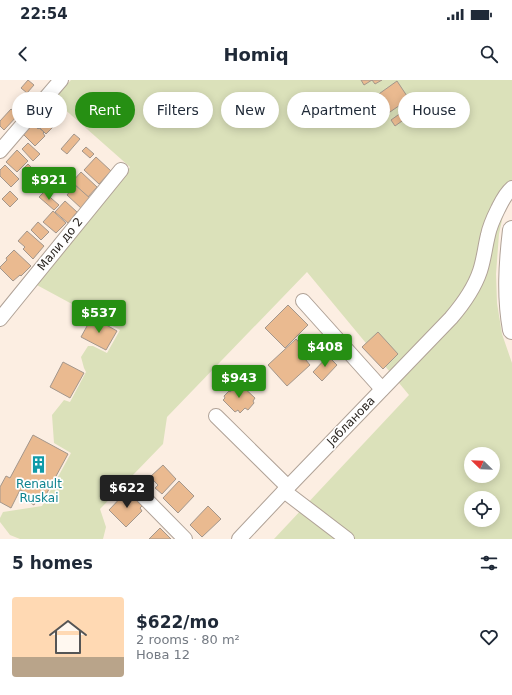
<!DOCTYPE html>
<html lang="en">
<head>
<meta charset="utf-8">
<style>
  :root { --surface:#fff; --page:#f6f6f7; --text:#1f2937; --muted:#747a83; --accent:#268f13 }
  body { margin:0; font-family:"DejaVu Sans",sans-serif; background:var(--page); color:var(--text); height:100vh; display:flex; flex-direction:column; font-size:15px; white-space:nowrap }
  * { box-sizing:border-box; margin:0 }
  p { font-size:13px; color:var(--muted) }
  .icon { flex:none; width:22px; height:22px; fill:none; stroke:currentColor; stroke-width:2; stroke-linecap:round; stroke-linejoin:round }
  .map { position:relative; height:459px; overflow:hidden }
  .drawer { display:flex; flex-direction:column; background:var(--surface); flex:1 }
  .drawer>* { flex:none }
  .hud { position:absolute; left:12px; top:12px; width:488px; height:36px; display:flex; gap:8px }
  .needle { width:26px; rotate:293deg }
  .tools { position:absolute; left:464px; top:367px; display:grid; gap:8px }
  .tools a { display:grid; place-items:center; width:36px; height:36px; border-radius:50%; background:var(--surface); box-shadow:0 2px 10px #0003; font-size:20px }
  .price { position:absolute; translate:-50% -34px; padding:0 9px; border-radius:4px; background:var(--accent); color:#fff; font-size:13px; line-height:26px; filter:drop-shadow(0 1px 2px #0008) }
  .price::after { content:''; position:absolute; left:50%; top:24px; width:12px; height:9px; margin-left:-6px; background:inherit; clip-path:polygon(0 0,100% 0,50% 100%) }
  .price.current { background:#222; color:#fff }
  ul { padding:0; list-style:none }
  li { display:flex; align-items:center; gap:12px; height:100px; padding:0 12px }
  li span { display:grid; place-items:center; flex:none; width:112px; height:80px; border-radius:4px; color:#555 }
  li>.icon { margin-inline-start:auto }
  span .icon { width:48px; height:48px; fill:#fffc; stroke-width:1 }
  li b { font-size:17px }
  h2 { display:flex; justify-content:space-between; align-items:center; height:48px; padding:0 12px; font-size:17px }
  .pill { padding:0 14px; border-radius:18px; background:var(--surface); box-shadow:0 2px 10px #0003; font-size:14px; line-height:36px }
  .pill.current { background:var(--accent); color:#fff }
  .status { display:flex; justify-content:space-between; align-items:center; height:28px; padding:0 20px; background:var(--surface); direction:ltr }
  .status svg { height:11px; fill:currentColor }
  header { display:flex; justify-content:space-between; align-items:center; height:52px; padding:0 12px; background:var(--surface); font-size:18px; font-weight:800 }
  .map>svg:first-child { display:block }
</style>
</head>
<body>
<div class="status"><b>22:54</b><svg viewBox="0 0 49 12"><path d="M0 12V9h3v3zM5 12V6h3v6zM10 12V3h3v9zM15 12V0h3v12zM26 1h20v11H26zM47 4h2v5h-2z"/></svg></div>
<header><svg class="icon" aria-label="back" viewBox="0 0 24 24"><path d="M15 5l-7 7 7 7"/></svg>Homiq<svg class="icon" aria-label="search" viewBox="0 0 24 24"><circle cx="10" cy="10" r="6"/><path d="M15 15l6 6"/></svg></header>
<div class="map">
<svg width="512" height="459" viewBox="0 0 512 459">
  <rect width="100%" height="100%" fill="#fceee2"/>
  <path fill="#dbe1ba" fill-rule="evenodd" d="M71 0H512V104L508 112 499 154 496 194 497 223 502 254 512 283V459H274L409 315 307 192 167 337 163 364 100 429 106 447 103 459H20L10 455 0 442V438L3 432 42 426 71 373 54 363 52 335 64 320 70 322 86 292 84 288 81 277 88 266H93L107 273 120 250 35 204 130 87 53 19ZM471 374H493V396H471ZM471 418H493V440H471Z"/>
  <g fill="#eaba90" stroke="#a3968b">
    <path d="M28 0 34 5 27 13 21 8Z"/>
    <path d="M361 0H382L375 4 372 0 364 5Z"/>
    <path d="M397 1 409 19 387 34 376 16Z"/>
    <path d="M412 25 416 31 395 46 391 40Z"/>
    <path d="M11 29 18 35 4 50 0 46V41Z"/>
    <path d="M46 31 50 36 52 34 59 41 46 54 35 43Z"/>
    <path d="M33 44 38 49 39 48 44 52 43 53 45 56 35 66 23 54Z"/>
    <path d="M74 54 80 59 67 74 61 69Z"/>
    <path d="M28 63 40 74 33 81 22 69Z"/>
    <path d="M86 67 94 74 90 78 82 71Z"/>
    <path d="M17 70 28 81 17 92 6 82Z"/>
    <path d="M96 77 111 91 99 104 84 90Z"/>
    <path d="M28 84 39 95 28 107 22 102 28 96 22 90Z"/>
    <path d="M5 85 19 99 11 107 0 96V90Z"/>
    <path d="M81 92 97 107 88 117 72 102Z"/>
    <path d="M75 105 91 119 82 129 67 115Z"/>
    <path d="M10 111 18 119 10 127 2 119Z"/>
    <path d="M44 112 59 125 54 130 39 117Z"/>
    <path d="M65 121 77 132 68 143 55 132Z"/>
    <path d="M53 131 66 143 56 153 43 142Z"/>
    <path d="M38 142 49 152 41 160 31 150Z"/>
    <path d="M27 151 44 166 33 179 23 169 25 167 18 161Z"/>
    <path d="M14 170 31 186 21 196 20 195 13 201 0 188V187L7 180 6 178Z"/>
    <path d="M288 225 308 245 285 268 265 248Z"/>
    <path d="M92 237 117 251 106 270 81 257Z"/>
    <path d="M378 252 398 274 383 289 362 267Z"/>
    <path d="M296 259 306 270 301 274 310 285 287 306 268 285Z"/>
    <path d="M328 276 337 285 322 301 313 292Z"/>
    <path d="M63 282 84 293 70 318 50 307Z"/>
    <path d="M241 305 255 318 253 321 254 323 248 330 245 328 240 333 238 330 235 332 223 320 225 318 224 316 229 311 230 312 237 306 238 308Z"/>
    <path d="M33 355 68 374 42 422 37 419 34 425 24 419 26 413 20 410 11 428 0 422V407L6 396 10 398Z"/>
    <path d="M163 385 176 399 162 414 155 408 158 405 150 397Z"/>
    <path d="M179 401 194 416 178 433 163 418Z"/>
    <path d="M130 412 143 425 140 428 142 431 126 447 109 430 125 413 127 415Z"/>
    <path d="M208 426 221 439 202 457 190 445Z"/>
    <path d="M160 448 171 459H149Z"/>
  </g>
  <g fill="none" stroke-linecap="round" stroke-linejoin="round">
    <defs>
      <g id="minor">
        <path d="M0 71 61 0"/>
        <path d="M303 221 382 309"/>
        <path d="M0 239 121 90"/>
        <path d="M216 336 288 407"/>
        <path d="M130 403 185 459"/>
        <path d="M284 411 347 459"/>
        <path d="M239 459 288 407 451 238C463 224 474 209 480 191 484 179 485 167 488 155 490 145 494 137 498 129 502 121 505 114 512 108"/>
      </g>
      <path id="major" d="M512 150C508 184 506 216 512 250"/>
    </defs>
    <use href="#minor" stroke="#b0a297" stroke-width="16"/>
    <use href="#major" stroke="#b0a297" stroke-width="20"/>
    <use href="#minor" stroke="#fff" stroke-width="14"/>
    <use href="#major" stroke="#fff" stroke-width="18"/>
  </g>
  <defs>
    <symbol id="building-bare" viewBox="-9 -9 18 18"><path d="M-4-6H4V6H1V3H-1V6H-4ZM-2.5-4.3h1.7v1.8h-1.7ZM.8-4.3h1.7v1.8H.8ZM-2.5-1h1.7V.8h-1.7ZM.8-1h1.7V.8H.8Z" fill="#0f9aa8" stroke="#fefefe" stroke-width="2.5" paint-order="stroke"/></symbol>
  </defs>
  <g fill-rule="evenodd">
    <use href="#building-bare" x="26" y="372" width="25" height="25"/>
  </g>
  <g text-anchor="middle" stroke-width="3.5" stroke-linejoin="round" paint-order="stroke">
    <g font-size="12" fill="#2b2621" stroke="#fefefe">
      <text transform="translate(60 164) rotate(-51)" y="4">Мали до 2</text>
      <text transform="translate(351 341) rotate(-46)" y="4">Јабланова</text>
    </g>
    <g font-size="12" fill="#0d838f" stroke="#fefefe">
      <text x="39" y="408">Renault<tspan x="39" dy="14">Ruskai</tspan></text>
    </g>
  </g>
</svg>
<div class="tools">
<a><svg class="needle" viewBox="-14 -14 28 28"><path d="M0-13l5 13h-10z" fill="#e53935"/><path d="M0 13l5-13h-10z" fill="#747a83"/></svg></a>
<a><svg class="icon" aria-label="locate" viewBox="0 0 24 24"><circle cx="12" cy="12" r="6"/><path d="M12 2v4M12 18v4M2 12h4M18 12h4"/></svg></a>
</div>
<b class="price" style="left:49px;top:121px">$921</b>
<b class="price" style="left:99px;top:254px">$537</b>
<b class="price" style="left:325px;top:288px">$408</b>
<b class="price" style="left:239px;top:319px">$943</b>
<b class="price current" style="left:127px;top:429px">$622</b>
<div class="hud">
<a class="pill">Buy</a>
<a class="pill current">Rent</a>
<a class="pill">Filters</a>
<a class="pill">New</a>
<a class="pill">Apartment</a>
<a class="pill">House</a>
</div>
</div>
<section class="drawer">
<h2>5 homes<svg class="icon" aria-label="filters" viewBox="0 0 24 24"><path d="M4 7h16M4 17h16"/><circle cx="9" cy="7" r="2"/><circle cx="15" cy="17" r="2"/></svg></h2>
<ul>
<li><span style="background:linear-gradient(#ffd9b3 75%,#b9a48a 0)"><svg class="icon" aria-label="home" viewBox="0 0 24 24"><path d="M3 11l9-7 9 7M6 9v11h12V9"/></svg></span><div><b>$622/mo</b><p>2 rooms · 80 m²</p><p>Нова 12</p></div><svg class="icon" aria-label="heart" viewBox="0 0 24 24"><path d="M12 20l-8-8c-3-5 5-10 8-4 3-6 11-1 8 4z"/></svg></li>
</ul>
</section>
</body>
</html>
